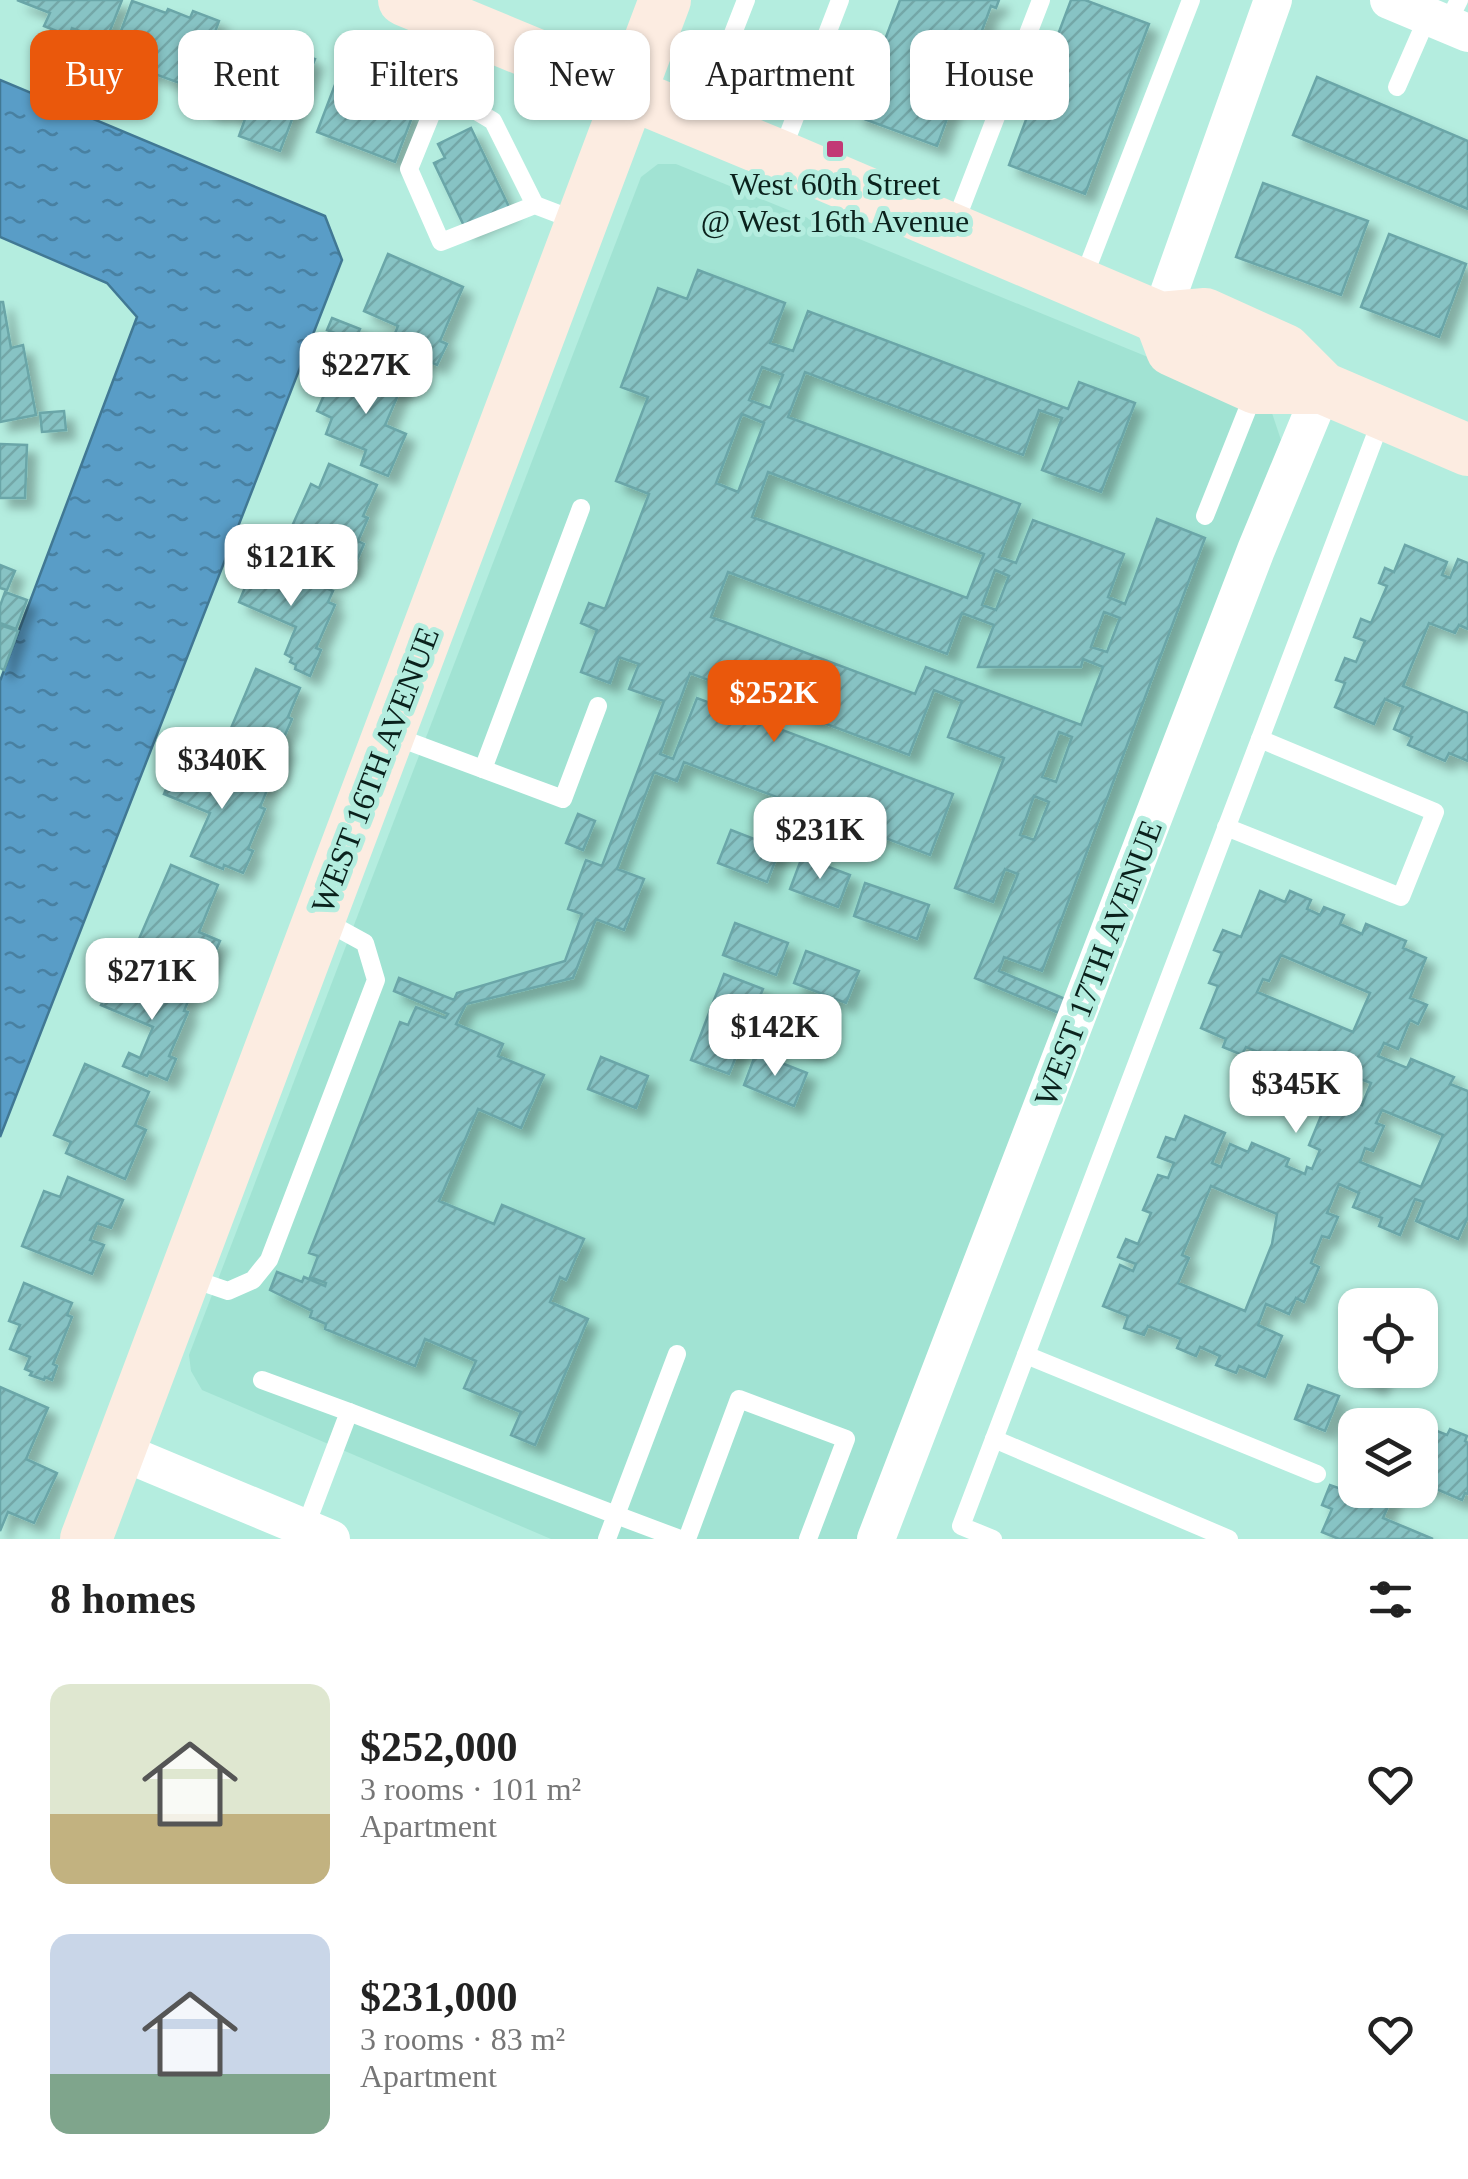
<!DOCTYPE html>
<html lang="en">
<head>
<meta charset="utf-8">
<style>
  :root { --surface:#fff; --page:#f2f2f2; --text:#222; --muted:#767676; --accent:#ea580c }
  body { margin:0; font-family:"Times New Roman",serif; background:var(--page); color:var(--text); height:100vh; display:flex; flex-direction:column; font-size:38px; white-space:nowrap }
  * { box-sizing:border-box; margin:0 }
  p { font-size:32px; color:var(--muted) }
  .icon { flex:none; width:55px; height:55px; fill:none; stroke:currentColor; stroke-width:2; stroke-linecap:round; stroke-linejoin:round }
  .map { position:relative; height:1539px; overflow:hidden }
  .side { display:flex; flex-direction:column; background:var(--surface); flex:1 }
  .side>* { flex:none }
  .hud { position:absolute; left:30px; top:30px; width:1410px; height:90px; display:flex; gap:20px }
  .fabs { position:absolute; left:1338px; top:1288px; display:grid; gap:20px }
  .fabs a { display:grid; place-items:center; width:100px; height:100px; border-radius:20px; background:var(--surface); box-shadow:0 2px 8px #0004; font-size:50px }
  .price { position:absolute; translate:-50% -85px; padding:0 22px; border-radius:20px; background:#fff; color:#222; font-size:32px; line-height:65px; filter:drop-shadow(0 2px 5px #0008) }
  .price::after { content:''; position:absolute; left:50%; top:60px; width:30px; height:22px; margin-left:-15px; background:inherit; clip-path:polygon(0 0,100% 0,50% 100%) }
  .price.on { background:var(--accent); color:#fff }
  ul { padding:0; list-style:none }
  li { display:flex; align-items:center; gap:30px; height:250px; padding:0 50px }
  li span { display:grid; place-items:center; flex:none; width:280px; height:200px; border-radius:20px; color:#555 }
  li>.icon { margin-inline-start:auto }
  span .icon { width:120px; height:120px; fill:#fffc; stroke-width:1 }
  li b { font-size:42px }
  h2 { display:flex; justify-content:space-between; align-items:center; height:120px; padding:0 50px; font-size:42px }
  .pill { padding:0 35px; border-radius:20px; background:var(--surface); box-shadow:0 2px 8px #0004; font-size:35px; line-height:90px }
  .pill.on { background:var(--accent); color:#fff }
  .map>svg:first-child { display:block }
</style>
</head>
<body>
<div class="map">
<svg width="1468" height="1539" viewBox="0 0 1468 1539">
  <defs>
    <pattern id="water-ripples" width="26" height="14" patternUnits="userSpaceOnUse" patternTransform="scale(2.5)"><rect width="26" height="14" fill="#599dc7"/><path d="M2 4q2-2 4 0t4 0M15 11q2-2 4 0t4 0" fill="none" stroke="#4880a1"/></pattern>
    <pattern id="building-hatch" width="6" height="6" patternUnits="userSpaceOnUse" patternTransform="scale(2.5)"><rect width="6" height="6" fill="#87c3c4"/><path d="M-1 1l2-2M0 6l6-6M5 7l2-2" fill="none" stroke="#73a7a8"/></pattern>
    <filter id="shadow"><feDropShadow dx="9" dy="9" stdDeviation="5" flood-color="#0004"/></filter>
  </defs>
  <rect width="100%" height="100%" fill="#b4eddf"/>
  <path fill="#a1e3d3" d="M658 164H676L1270 407 1281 440 862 1539H551L202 1390 191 1371 189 1355 641 177Z"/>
  <path fill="url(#water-ripples)" stroke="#417894" stroke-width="2.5" d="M0 80 325 216 342 260 0 1137V681L137 317 107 283 0 237Z"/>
  <g fill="url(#building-hatch)" stroke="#6ba6a8" stroke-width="2.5" fill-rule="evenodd" filter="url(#shadow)">
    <path d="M17 0H122L106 41 72 28 69 36 44 26 50 13Z"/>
    <path d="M900 0H999L996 8 991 6 980 36 1018 51 999 101 959 86 937 146 856 116Z"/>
    <path d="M1071 0H1085L1149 24 1085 194 1009 165Z"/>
    <path d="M132 1 166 13 168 9 190 18 193 11 219 21 206 57 194 52 182 84 111 58Z"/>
    <path d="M286 49 315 59 280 151 239 136 245 119 220 110 219 114 204 109 210 90 215 92 229 53 278 71Z"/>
    <path d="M1317 77 1468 141V209L1293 135Z"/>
    <path d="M336 82 414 112 395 162 317 132Z"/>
    <path d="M471 128 510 209 466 230 434 163 445 158 438 144Z"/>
    <path d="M1263 183 1368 221 1341 295 1236 257Z"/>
    <path d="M1389 234 1466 264 1439 337 1361 307Z"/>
    <path d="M388 254 463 287 440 341 447 344 437 365 390 345 398 326 364 311Z"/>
    <path d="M698 270 785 303 770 343 793 351 808 311 1068 409 1079 382 1135 403 1101 492 1042 470 1062 418 1039 410 1023 455 805 372 788 417 1020 504 999 557 1016 563 1033 520 1124 554 1108 597 1125 604 1157 519 1205 538 1042 971 1004 957 999 971 1065 999 1059 1013 975 978 1018 874 1005 869 993 902 955 888 1004 758 948 737 962 701 934 690 909 755 690 673 660 754 673 759 697 698 953 794 930 855 684 762 677 781 654 772 617 869 644 879 624 930 596 919 573 978 466 1004 456 1024 503 1044 498 1056 544 1075 521 1128 478 1109 439 1201 494 1224 502 1205 584 1239 566 1280 560 1277 550 1302 588 1319 535 1445 511 1435 521 1412 464 1388 476 1361 425 1339 415 1366 325 1329 326 1324 310 1317 312 1311 270 1290 277 1272 302 1282 304 1277 325 1286 326 1283 310 1277 318 1256 309 1253 400 1022 408 1025 416 1007 445 1018 448 1014 394 991 399 978 454 1000 457 993 565 961 582 914 568 909 586 860 602 866 664 701 629 689 639 664 619 657 610 683 581 672 597 630 581 623 589 603 605 609 649 494 616 481 648 397 621 387 658 288 687 299ZM762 367 783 375 770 408 749 400ZM742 414 764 423 738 492 716 483ZM768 472 984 554 967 598 752 517ZM995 570 1009 576 996 610 982 605ZM728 572 947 654 962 613 994 625 978 667H1081L1083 659 1103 667 1081 725 926 667 915 694 711 617ZM1104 612 1120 618 1107 652 1091 647ZM1059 732 1072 737 1056 782 1042 777ZM1034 796 1049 802 1034 840 1020 835Z"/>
    <path d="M0 302H3L11 348 23 345 36 415 0 422Z"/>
    <path d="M332 318 360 329 355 341 327 330Z"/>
    <path d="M369 364 405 379 385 425 406 434 388 476 361 465 366 450 326 434 332 418 317 411 329 384 343 390 347 380 360 386Z"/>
    <path d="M64 411 66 430 42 432 40 413Z"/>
    <path d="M0 444 27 445 25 498H0Z"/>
    <path d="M329 464 377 485 363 516 368 518 358 541 364 544 352 572 316 558 323 543 314 540 308 554 284 544 311 484 319 488Z"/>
    <path d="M1405 545 1447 562 1442 575 1450 578 1458 559 1468 563V629L1459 625 1455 633 1429 623 1403 686 1468 713V761L1449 753 1445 761 1408 745 1412 737 1394 729 1403 707 1385 699 1374 724 1335 707 1345 683 1336 680 1345 658 1356 662 1365 641 1354 637 1361 619 1371 623 1387 586 1379 583 1385 568 1394 572Z"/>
    <path d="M257 558 333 591 328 602 335 605 316 648 321 650 310 676 295 669 296 665 290 662 292 658 285 654 296 627 239 602Z"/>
    <path d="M0 565 15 571 7 590 0 588Z"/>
    <path d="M5 592 27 600 16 629 0 623V606Z"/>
    <path d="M0 625 18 631 4 670 0 668Z"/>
    <path d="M256 669 300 688 288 717 292 719 281 744 287 747 276 775 240 759 245 748 226 740Z"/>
    <path d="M193 762 234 780 238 769 270 783 260 807 265 809 248 849 253 851 243 873 224 865 223 869 191 856 210 813 164 794 176 765 189 770Z"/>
    <path d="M578 814 595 821 583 850 566 843Z"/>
    <path d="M731 830 780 849 767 882 718 863Z"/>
    <path d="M802 857 850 875 838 907 790 889Z"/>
    <path d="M171 865 218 885 199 932 220 941 208 969 139 939Z"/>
    <path d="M865 883 929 905 917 939 854 916Z"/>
    <path d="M1260 891 1285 902 1290 891 1311 900 1307 909 1320 915 1324 907 1344 915 1340 924 1362 934 1366 924 1406 941 1403 948 1426 958 1410 998 1427 1005 1418 1024 1410 1020 1398 1049 1384 1043 1378 1056 1407 1068 1411 1059 1454 1077 1450 1084 1468 1091V1217L1458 1239 1416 1221 1424 1202 1415 1199 1400 1235 1379 1226 1382 1218 1353 1207 1359 1193 1339 1184 1327 1213 1338 1217 1329 1238 1322 1236 1311 1263 1319 1267 1304 1302 1296 1298 1289 1314 1266 1304 1258 1325 1282 1336 1265 1377 1239 1366 1236 1373 1216 1365 1220 1356 1200 1347 1196 1356 1177 1348 1181 1339 1148 1326 1144 1335 1124 1328 1128 1316 1103 1306 1120 1265 1133 1271 1136 1264 1118 1257 1126 1239 1138 1244 1151 1213 1143 1210 1158 1175 1168 1178 1174 1163 1158 1157 1166 1137 1175 1140 1185 1116 1225 1133 1212 1163 1221 1167 1230 1144 1248 1152 1252 1143 1289 1159 1286 1166 1305 1174 1307 1167 1312 1169 1320 1150 1309 1145 1324 1109 1336 1114 1343 1097 1362 1105 1371 1083 1339 1071 1333 1085 1309 1075 1305 1083 1264 1065 1268 1056 1246 1047 1242 1055 1223 1047 1226 1039 1201 1028 1218 986 1209 983 1222 953 1214 950 1223 930 1241 937ZM1281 955 1370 993 1353 1032 1257 992 1263 979 1269 981ZM1382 1110 1443 1135 1421 1187 1360 1162 1365 1148 1373 1151 1384 1126 1376 1123ZM1211 1186 1277 1214 1272 1244 1245 1311 1178 1283 1189 1258 1182 1255Z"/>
    <path d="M735 923 788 943 776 975 723 955Z"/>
    <path d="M806 951 859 971 846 1003 794 983Z"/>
    <path d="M724 974 763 989 729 1074 691 1060Z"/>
    <path d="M140 976 190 997 184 1011 188 1012 169 1056 176 1059 167 1080 149 1072 147 1076 123 1066 129 1053 140 1058 153 1027 101 1005 108 990 120 996 124 987 134 991Z"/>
    <path d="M778 997 827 1016 813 1050 765 1030Z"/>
    <path d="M756 1053 807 1073 794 1106 744 1085Z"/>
    <path d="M601 1057 648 1076 636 1108 588 1089Z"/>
    <path d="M85 1064 149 1092 135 1125 146 1130 125 1179 66 1153 71 1142 54 1135Z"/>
    <path d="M68 1177 123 1200 111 1228 97 1223 90 1240 104 1245 92 1274 22 1246 44 1191 60 1197Z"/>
    <path d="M24 1283 72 1303 67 1315 72 1317 53 1364 57 1366 52 1380 45 1377 44 1380 30 1375 32 1372 25 1369 30 1357 10 1349 20 1325 9 1321Z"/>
    <path d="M1354 1350 1355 1370H1384L1377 1386 1345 1371Z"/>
    <path d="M1308 1385 1339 1396 1325 1431 1295 1419Z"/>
    <path d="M0 1387 48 1408 26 1459 57 1473 34 1523 8 1512 0 1531Z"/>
    <path d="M1414 1422 1447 1435 1450 1429 1467 1436 1465 1441 1468 1443V1494L1465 1493 1462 1500 1420 1482 1422 1475 1420 1474V1425H1412Z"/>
    <path d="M1352 1433 1355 1434V1490H1395L1383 1518 1433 1539H1339L1322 1532 1332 1509 1322 1505 1330 1485 1341 1489 1354 1458 1343 1454Z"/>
  </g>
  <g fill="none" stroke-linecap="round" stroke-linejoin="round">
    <g stroke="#fff" stroke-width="18">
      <path d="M746 0 723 59 805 91"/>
      <path d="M1447 24 1459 0"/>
      <path d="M465 31 409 169 441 242 535 205 577 221"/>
      <path d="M1397 87 1428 16"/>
      <path d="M441 90 493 121 535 205"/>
      <path d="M782 151 840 0"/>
      <path d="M955 223 1041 0"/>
      <path d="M1083 279 1191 0"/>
      <path d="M1205 516 1254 393"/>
      <path d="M394 736 563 799 598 706"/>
      <path d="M483 769 581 508"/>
      <path d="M1226 827 1401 897 1435 812 1260 739"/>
      <path d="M190 1278 228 1291 253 1280 269 1260 376 980 365 943 323 920"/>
      <path d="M677 1354 616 1515 680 1539"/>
      <path d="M1026 1355 1317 1474"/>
      <path d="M262 1380 349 1412 305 1528"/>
      <path d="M349 1412 616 1515 607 1539"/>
      <path d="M994 1439 1229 1539"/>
      <path d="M687 1539 739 1399 846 1439 808 1539"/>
      <path d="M993 1539 961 1526 1382 418"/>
    </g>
    <g stroke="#fff" stroke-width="38">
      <path d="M1389 0 1468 33"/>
      <path d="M1160 318 1273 0"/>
      <path d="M120 1451 331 1539"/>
      <path d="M876 1539 1256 550 1323 388"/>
    </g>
    <g stroke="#fcece1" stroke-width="52">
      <path d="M404 0 780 156 1160 318 1205 314 1285 350 1323 388 1468 450"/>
      <path d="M1160 318 1172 350 1256 388H1323"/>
      <path d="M86 1539 665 0"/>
    </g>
  </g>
  <rect fill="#c23975" stroke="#b4eddf" stroke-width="4" x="825" y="139" width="20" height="20" rx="5"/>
  <g text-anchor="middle" stroke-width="10" stroke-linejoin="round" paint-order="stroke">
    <g font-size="32" fill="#0a211c" stroke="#b4eddf">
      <text x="835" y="195">West 60th Street<tspan x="835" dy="37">@ West 16th Avenue</tspan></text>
    </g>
    <g font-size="32" fill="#0a211c" stroke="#b4eddf">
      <text transform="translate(375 770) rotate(-69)" y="11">WEST 16TH AVENUE</text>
      <text transform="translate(1098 963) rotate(-69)" y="11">WEST 17TH AVENUE</text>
    </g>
  </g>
</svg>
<div class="fabs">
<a><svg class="icon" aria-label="locate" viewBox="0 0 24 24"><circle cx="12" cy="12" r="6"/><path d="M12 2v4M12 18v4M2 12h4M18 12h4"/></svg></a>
<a><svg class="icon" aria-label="layers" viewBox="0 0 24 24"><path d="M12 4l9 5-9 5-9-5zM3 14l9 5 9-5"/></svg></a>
</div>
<b class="price" style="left:366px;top:417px">$227K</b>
<b class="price" style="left:291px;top:609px">$121K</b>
<b class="price on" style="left:774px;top:745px">$252K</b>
<b class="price" style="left:222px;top:812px">$340K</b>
<b class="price" style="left:820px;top:882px">$231K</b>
<b class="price" style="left:152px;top:1023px">$271K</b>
<b class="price" style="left:775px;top:1079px">$142K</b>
<b class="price" style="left:1296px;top:1136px">$345K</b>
<div class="hud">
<a class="pill on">Buy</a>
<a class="pill">Rent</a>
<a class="pill">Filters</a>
<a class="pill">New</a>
<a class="pill">Apartment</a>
<a class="pill">House</a>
</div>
</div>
<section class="side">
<h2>8 homes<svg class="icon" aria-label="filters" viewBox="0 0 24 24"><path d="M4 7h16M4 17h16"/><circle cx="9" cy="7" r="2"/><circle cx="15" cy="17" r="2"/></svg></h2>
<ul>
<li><span style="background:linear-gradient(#dfe7d0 65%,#c2b280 0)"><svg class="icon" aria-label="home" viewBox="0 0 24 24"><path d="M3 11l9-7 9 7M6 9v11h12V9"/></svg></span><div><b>$252,000</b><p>3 rooms · 101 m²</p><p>Apartment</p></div><svg class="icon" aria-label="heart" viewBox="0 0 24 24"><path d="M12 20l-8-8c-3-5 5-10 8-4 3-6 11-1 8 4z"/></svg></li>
<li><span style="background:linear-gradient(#c9d6e8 70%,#7fa58c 0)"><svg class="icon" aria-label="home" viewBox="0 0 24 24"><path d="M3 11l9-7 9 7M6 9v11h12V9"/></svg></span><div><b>$231,000</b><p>3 rooms · 83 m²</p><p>Apartment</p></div><svg class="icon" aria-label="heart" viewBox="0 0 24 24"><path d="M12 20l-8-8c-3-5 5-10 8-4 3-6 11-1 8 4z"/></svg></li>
</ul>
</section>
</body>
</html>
